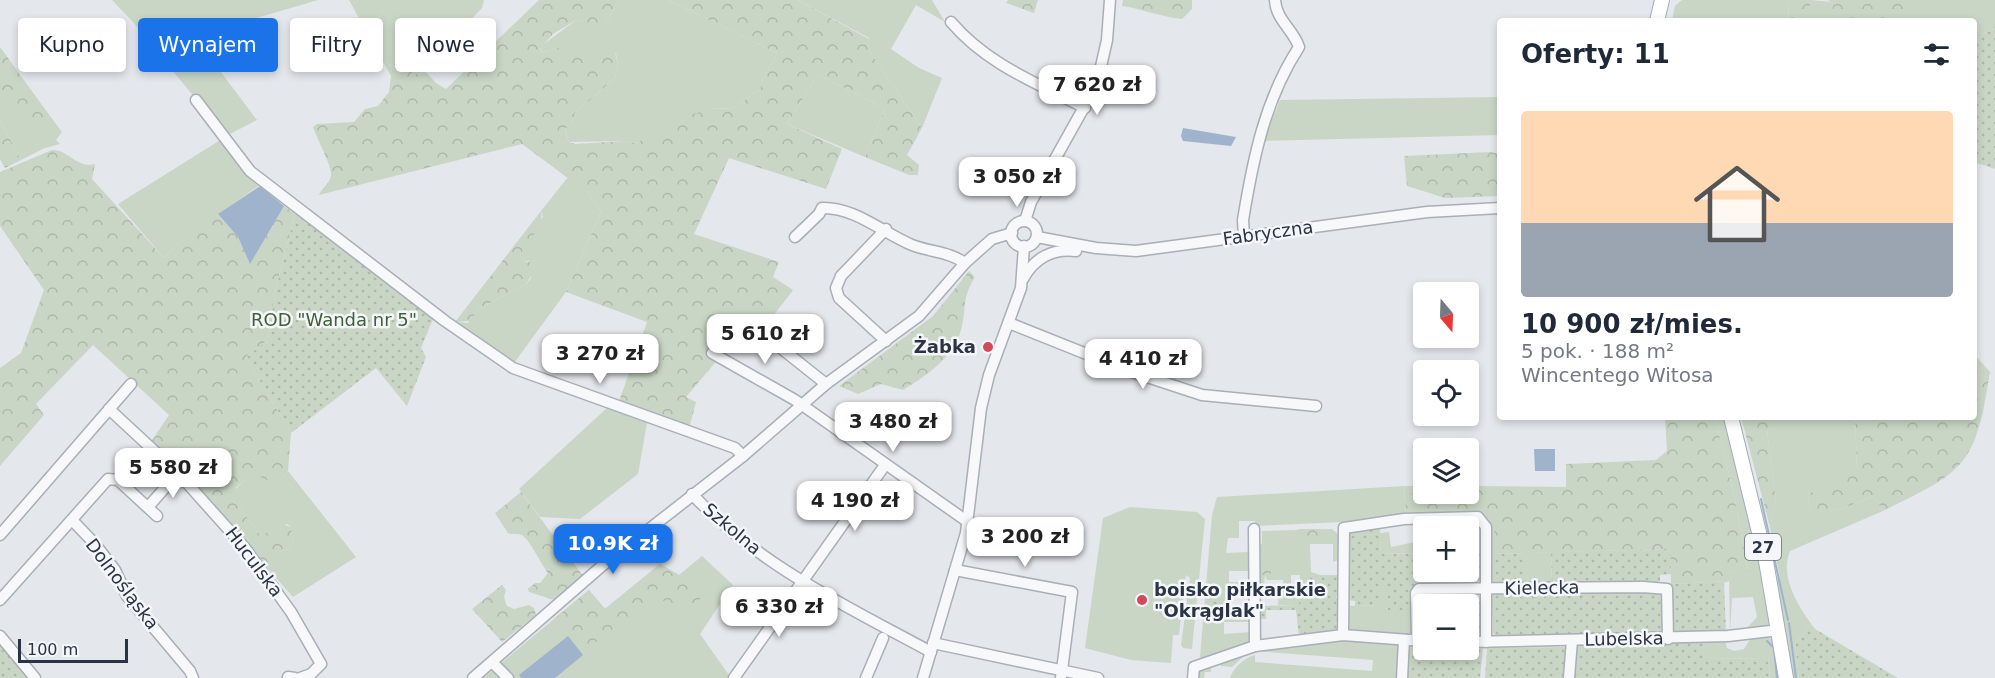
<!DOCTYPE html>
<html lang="pl">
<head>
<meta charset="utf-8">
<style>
  :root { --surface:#fff; --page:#f2f2f3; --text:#1f2937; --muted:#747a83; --line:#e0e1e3; --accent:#1a73e8 }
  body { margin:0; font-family:"DejaVu Sans",sans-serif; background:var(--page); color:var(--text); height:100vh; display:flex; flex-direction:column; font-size:22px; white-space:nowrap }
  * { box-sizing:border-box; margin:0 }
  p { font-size:20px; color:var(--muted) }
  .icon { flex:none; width:33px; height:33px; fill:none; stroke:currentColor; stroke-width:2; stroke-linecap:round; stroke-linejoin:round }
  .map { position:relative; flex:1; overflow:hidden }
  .details { position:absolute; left:1497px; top:18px; width:480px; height:402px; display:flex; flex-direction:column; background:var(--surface); border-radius:6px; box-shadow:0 3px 9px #0003 }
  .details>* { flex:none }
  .guide { position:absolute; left:18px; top:18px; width:570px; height:54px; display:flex; gap:12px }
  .needle { width:39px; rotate:161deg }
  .buttons { position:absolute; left:1413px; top:282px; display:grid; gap:12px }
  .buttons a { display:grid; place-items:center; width:66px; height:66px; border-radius:6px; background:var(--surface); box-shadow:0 3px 9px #0003; font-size:30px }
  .scale { position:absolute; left:18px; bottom:15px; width:110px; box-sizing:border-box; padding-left:6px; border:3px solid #2b3445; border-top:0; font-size:16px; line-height:21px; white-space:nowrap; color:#2b3445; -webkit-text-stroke:4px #f4f6f9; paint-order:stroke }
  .price { position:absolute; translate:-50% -51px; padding:0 14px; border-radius:12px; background:#fff; color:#222; font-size:20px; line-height:39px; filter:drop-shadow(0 2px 3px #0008) }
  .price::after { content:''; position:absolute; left:50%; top:36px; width:18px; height:14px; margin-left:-9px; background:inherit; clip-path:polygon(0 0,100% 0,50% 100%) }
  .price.current { background:var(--accent); color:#fff }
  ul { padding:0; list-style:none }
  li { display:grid; align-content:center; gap:12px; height:318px; padding:0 24px }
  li+li { border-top:2px solid var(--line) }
  li span { display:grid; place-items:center; height:186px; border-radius:6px; color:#555 }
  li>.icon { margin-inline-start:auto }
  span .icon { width:108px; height:108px; fill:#fffc; stroke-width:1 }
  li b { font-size:26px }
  h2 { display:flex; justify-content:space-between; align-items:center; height:72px; padding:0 24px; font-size:26px }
  .chip { padding:0 21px; border-radius:6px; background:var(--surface); box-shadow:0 3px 9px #0003; font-size:21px; line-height:54px }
  .chip.current { background:var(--accent); color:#fff }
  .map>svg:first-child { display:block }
</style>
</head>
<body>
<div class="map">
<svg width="1995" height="678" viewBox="0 0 1995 678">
  <defs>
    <pattern id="forest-crowns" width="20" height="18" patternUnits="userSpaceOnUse" patternTransform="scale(1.5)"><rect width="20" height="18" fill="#c9d6c5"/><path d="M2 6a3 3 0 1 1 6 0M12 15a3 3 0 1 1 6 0" fill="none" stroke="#adb8ab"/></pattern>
    <pattern id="garden-dots" width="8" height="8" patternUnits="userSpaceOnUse" patternTransform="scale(1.5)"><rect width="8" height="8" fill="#c9d6c5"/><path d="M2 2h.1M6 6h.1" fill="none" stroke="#adb8ab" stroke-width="1.8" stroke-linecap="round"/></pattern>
  </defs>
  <rect width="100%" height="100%" fill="#e4e7ec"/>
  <g fill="#c9d6c5">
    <path d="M112 0H318L206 33 203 41 205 51 257 120 226 136 133 22Z"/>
    <path d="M349 0H484L482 8 428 64 426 72 419 75 383 62Z"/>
    <path d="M619 0H668L777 53 761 83V89L733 108 711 109 636 143 624 141 569 142 565 128 572 123 575 113 615 78 618 65 616 53H563L557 47 543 53 540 47 576 20 595 24 607 22Z"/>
    <path d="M798 0H932L945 22 916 5 891 49 919 68 942 78 922 128 868 49 869 38Z"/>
    <path d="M1682 0H1789L1788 21H1672L1675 6Z"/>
    <path d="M1810 0 1831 2C1835 15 1839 18 1853 21H1810Z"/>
    <path d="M1921 0H1995V27L1974 40V21H1878Z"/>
    <path d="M818 74 885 109 865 157 787 124Z"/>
    <path d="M0 95 38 125 50 116 62 132 56 140 60 144 45 148 21 160 0 120Z"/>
    <path d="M1500 97V135L1264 141 1280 100Z"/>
    <path d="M222 139 261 184 179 243 164 258 118 204Z"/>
    <path d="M568 177 588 193 601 212 566 292 514 363 455 322 468 323 477 310 526 284 531 278 529 261H523L520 254 543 217 541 211Z"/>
    <path d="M608 407 647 423 638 474 580 519 540 517 519 489Z"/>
    <path d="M1715 417H1727L1762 559 1770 623 1767 627 1745 630 1757 617 1753 597 1732 598 1730 633 1729 572 1748 570 1734 495Z"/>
    <path d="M1780 417H1855L1857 470 1808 494 1810 513 1841 509 1874 496 1883 511 1790 551C1779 577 1799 608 1815 629H1808L1795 642 1799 678H1791L1775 579 1780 578 1770 527 1776 500 1767 430Z"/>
    <path d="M288 471 356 557 293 597 264 564 268 566 279 552 288 549 293 543 291 527 287 524 261 536 234 501 235 489 253 473 283 478Z"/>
    <path d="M1404 486 1406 516 1343 522 1255 526V521H1239V538H1228L1226 553 1249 552V571H1229V582H1243V586L1236 587V592H1225V601H1206L1205 615H1249L1250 622H1224V634L1250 632 1251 643 1203 659 1200 657 1212 515 1217 497Z"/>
    <path d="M1130 507 1197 512 1205 519 1192 649 1183 648 1181 645 1190 578 1186 575 1179 635H1173L1171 663 1131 660 1085 648 1103 518Z"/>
    <path d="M1476 515H1495V585H1488L1487 526Z"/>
    <path d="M1474 519 1480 526 1481 552H1469L1468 526H1424V521Z"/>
    <path d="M1332 529 1338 534V560L1333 562V544H1310L1311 572 1320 575H1291V596H1299V605H1278L1279 589H1283V580H1267L1265 575 1264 585 1259 588 1258 549 1262 543V531Z"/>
    <path d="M1389 532 1391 547 1415 542V553L1381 554 1380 533Z"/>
    <path d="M1551 552 1552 585H1523V553Z"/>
    <path d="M702 556 733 585 700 634 731 678H483L589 590 605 609 660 564 679 575Z"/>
    <path d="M1381 586H1389L1414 613 1415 637 1348 631 1347 606 1380 605Z"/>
    <path d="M1766 636 1774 641 1780 678H1770L1768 658 1703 659V642L1725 641 1727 648 1734 651 1744 649 1751 638Z"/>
    <path d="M1338 638 1399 642V678H1230C1233 668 1245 657 1255 655V662L1372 671 1373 660 1255 651 1247 653 1232 667 1221 666 1220 663 1211 667V672H1205L1204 678H1199V669L1256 648Z"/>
  </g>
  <g fill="url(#forest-crowns)">
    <path d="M539 0H619L607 22 597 25 576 20 553 34 540 49 543 53 557 47 564 53 615 52 618 65 615 78 575 113 572 123 565 129 569 142 575 144 624 141 636 143 689 115 711 109 733 108 761 89V83L777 53 668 0H798L869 39 868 49 922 128 907 155 919 165 918 175H909L865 157 885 109 818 74 787 124 842 149 826 189 729 158 694 234 779 262 773 277 793 290 764 328 754 317 686 397 696 402 689 429 618 404 647 322 566 292 601 212 588 193 522 144 319 195C322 187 329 185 331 176 333 168 317 139 313 127L317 124 354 122 365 109 378 106 389 92 391 76 383 62 419 75 426 72 436 83 446 89Z"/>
    <path d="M1008 0H1038L1034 13 1006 3Z"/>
    <path d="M1123 0H1192V9L1182 19C1161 17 1143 9 1122 6Z"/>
    <path d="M1789 0H1810V21H1788Z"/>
    <path d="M1828 0H1921C1905 15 1860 29 1840 18 1833 15 1833 8 1831 2Z"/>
    <path d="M0 47 50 116 38 126 0 95Z"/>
    <path d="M0 120 21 160 5 168 0 159Z"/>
    <path d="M52 150C68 149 77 169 95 164L92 179 164 258 179 243 218 214 238 237 250 263 284 206 295 214 276 288 268 340 246 357 291 433 288 471 283 478 267 480 253 474 235 488 237 497 234 501 261 536 283 524 291 527 293 543 288 549 279 552 271 565 264 564 197 487 151 442 169 415 93 345 36 404 44 415 0 466V368L21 353 44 290 0 226V172Z"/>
    <path d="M1490 152 1500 154V196L1445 198 1407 186 1404 156Z"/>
    <path d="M541 211 542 223 520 254 523 261 534 263 533 273 526 284 477 310 471 321 455 322Z"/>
    <path d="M969 271 975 277C961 299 967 308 961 330 953 358 926 376 903 390L881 384 858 394 839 386 933 316Z"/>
    <path d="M1974 354 1990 372C1975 466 1967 470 1883 511L1874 496 1841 509 1810 514 1808 494 1857 469 1855 417H1974Z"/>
    <path d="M1665 417H1715L1734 495 1748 571 1729 572V581L1671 584 1670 549 1494 554 1495 515 1406 516 1404 486H1423L1424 494H1468L1469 486 1566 487V464L1656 460 1667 451Z"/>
    <path d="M1741 417H1780L1767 430 1776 500 1770 527Z"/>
    <path d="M521 492 583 576 554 600 529 592 528 589 535 583H540L548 573C541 564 530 540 522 535 518 533 512 535 508 533L495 513Z"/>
    <path d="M1298 529H1321L1324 533 1322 538 1311 541 1295 537Z"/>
    <path d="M1263 549 1269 555 1267 563 1271 569V575H1258V551Z"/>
    <path d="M660 564 679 575 686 570 704 595 689 610H672L657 594 589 648 555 618 589 590 605 609Z"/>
    <path d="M502 585 506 590 504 597 507 606 514 609 529 605 534 608 536 615 502 642 472 609Z"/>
  </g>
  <g fill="url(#garden-dots)">
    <path d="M1995 27V169L1974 162V40Z"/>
    <path d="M298 213 434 317 421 348 426 357 407 406 376 368 291 433 246 357 268 340 276 288 295 214Z"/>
    <path d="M1380 525 1381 554 1423 553 1424 572H1468L1469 552H1481V585L1414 586V613H1388V586H1381V605L1355 606V601L1347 600V535L1351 529Z"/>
    <path d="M1670 549 1671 574 1660 575V581L1655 584 1552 585 1551 552Z"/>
    <path d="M1523 553V585H1495L1494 554Z"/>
    <path d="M1300 575H1340L1339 594H1337L1336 598H1339V622L1335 623 1339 627 1333 632 1299 636 1296 610H1266V619H1259V606L1299 605Z"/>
    <path d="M1729 581 1724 583 1726 632H1671V584Z"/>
    <path d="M1659 590 1663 594 1664 628 1660 633 1496 636 1493 633 1492 596 1495 592Z"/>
    <path d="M1425 592 1477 593 1481 596V631L1476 636H1469L1468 604H1424L1423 634 1421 631 1420 596Z"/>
    <path d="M1206 601H1225V611H1238L1241 607V615L1205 616Z"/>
    <path d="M1808 629H1815L1898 678H1799L1795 642Z"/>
    <path d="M0 640 31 678H0Z"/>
    <path d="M1703 642 1704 659 1768 658 1770 678H1573L1575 647 1579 646Z"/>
    <path d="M1412 646 1423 647 1424 650 1483 648 1480 678H1406L1408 649Z"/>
    <path d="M1565 647 1568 649 1566 678H1485L1487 648Z"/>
  </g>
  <g fill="#9fb4cc">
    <path d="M1183 128 1236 137 1231 146 1183 141 1181 136Z"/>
    <path d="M260 186 284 206 250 264 238 237 218 214Z"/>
    <path d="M1534 449H1555V471H1535Z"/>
    <path d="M568 636 583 655 555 678H521L519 675Z"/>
  </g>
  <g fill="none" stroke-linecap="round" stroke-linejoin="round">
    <g stroke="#9fb4cc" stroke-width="2">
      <path d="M1761 499 1788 620"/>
      <path d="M1789 623 1796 678"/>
      <path d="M1767 641 1774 648 1777 678"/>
    </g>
    <defs>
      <g id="minor">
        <path d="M951 22C988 65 1035 82 1085 108"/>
        <path d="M196 100 250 171 445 321 513 368 735 448 743 456"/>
        <path d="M1025 221 1031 202 1097 84 1107 40 1110 0"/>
        <circle cx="1024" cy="234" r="13"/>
        <path d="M886 229 841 276 836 288 839 298 886 341"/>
        <path d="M1244 236 1243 220C1253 159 1265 99 1299 47 1293 29 1276 20 1275 0"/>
        <path d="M795 237 819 214 822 208C855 207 883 233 912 245 930 252 950 252 965 263"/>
        <path d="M1037 237 1096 248 1136 251 1427 212 1500 208"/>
        <path d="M1023 279C1034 258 1053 248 1076 251"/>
        <path d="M1009 323 1129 371 1202 395 1316 406"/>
        <path d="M756 325 762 333 826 384"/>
        <path d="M712 353 795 400 968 522"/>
        <path d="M109 409 178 473 245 548 291 612 321 664 311 674 300 678"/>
        <path d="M692 494C758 565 846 606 931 652"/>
        <path d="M148 507 178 473"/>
        <path d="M72 520 95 544 115 570 127 596 190 671 193 678"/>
        <path d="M1254 529 1255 646"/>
        <path d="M0 535 131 384"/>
        <path d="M955 570 1072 592 1061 678"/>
        <path d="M0 600 108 479 118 480 157 516"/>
        <path d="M1343 635 1344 528 1404 519 1478 517 1486 527V642"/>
        <path d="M0 636 35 678"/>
        <path d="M1417 640 1416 593 1419 589 1643 587 1667 589 1668 639"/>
        <path d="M1468 642 1728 636 1779 630"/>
        <path d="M933 643 1098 678"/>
        <path d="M492 662 508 678"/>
        <path d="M288 677 295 678"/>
        <path d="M473 678 603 565 743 456 826 384 919 316 965 263 992 239 1012 233"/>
        <path d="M734 678 885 465"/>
        <path d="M866 678 883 638"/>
        <path d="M923 678 966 533 981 408 989 375 1021 288 1024 246"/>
        <path d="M1193 678 1194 667 1255 646 1343 635 1423 641"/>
        <path d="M1402 678 1404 640"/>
        <path d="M1569 678 1572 640"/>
      </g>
      <g id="major">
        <path d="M1657 21 1662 0"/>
        <path d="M1731 417 1766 561 1786 678"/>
      </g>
    </defs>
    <use href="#minor" stroke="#a9aeb7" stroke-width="13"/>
    <use href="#major" stroke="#a3abb8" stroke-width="16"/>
    <use href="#minor" stroke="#f7f8fa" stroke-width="10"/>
    <use href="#major" stroke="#fff" stroke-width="14"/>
  </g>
  <g fill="#d1495b" stroke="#f4f6f9" stroke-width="2">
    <circle cx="988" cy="347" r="6"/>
    <circle cx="1142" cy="600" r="6"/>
  </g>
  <g text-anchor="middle" stroke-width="5" stroke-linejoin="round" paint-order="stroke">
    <rect fill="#f4f6f9" stroke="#676e7b" stroke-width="1.5" x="1745" y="534" width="36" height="26" rx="4.5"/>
    <g font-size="16" font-weight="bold" fill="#2b3445">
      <text x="1763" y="553">27</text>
    </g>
    <g font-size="18" fill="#2b3445" stroke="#f4f6f9">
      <text transform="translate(1268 233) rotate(-8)" y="6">Fabryczna</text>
      <text transform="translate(732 529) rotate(40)" y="6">Szkolna</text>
      <text transform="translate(254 562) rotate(53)" y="6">Huculska</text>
      <text transform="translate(122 584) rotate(53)" y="6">Dolnośląska</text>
      <text transform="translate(1542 588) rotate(-1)" y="6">Kielecka</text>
      <text transform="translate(1624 639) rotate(-1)" y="6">Lubelska</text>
    </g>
    <g font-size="18" fill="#3f6138" stroke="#f4f6f9">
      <text x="334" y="326">ROD "Wanda nr 5"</text>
    </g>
    <g font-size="18" font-weight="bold" fill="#2b3445" stroke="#f4f6f9" text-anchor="end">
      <text x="976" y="353">Żabka</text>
      <text x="1154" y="596" text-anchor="start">boisko piłkarskie<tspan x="1154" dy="21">"Okrąglak"</tspan></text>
    </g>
  </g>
</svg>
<div class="buttons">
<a><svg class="needle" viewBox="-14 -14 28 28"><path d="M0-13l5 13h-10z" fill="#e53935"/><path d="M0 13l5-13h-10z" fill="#747a83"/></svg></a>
<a><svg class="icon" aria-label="locate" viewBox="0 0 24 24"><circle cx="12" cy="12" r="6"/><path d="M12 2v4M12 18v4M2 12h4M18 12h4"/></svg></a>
<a><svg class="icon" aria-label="layers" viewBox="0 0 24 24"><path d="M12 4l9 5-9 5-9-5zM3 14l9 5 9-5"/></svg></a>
<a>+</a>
<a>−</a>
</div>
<div class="scale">100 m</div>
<b class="price" style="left:1097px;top:116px">7 620 zł</b>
<b class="price" style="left:1017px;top:208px">3 050 zł</b>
<b class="price" style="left:765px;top:365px">5 610 zł</b>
<b class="price" style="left:600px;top:385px">3 270 zł</b>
<b class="price" style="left:1143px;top:390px">4 410 zł</b>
<b class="price" style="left:893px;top:453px">3 480 zł</b>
<b class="price" style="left:173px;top:499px">5 580 zł</b>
<b class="price" style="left:855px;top:532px">4 190 zł</b>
<b class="price" style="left:1025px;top:568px">3 200 zł</b>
<b class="price current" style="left:613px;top:575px">10.9K zł</b>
<b class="price" style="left:779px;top:638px">6 330 zł</b>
<div class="guide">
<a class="chip">Kupno</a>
<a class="chip current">Wynajem</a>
<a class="chip">Filtry</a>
<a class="chip">Nowe</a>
</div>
<section class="details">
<h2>Oferty: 11<svg class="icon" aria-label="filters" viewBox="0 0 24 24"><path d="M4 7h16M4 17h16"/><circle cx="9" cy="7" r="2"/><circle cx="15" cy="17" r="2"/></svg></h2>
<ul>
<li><span style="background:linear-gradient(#ffd9b3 60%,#9aa5b1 0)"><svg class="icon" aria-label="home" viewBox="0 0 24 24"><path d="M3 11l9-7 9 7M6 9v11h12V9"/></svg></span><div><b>10 900 zł/mies.</b><p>5 pok. · 188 m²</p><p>Wincentego Witosa</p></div></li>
</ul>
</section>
</div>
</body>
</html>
